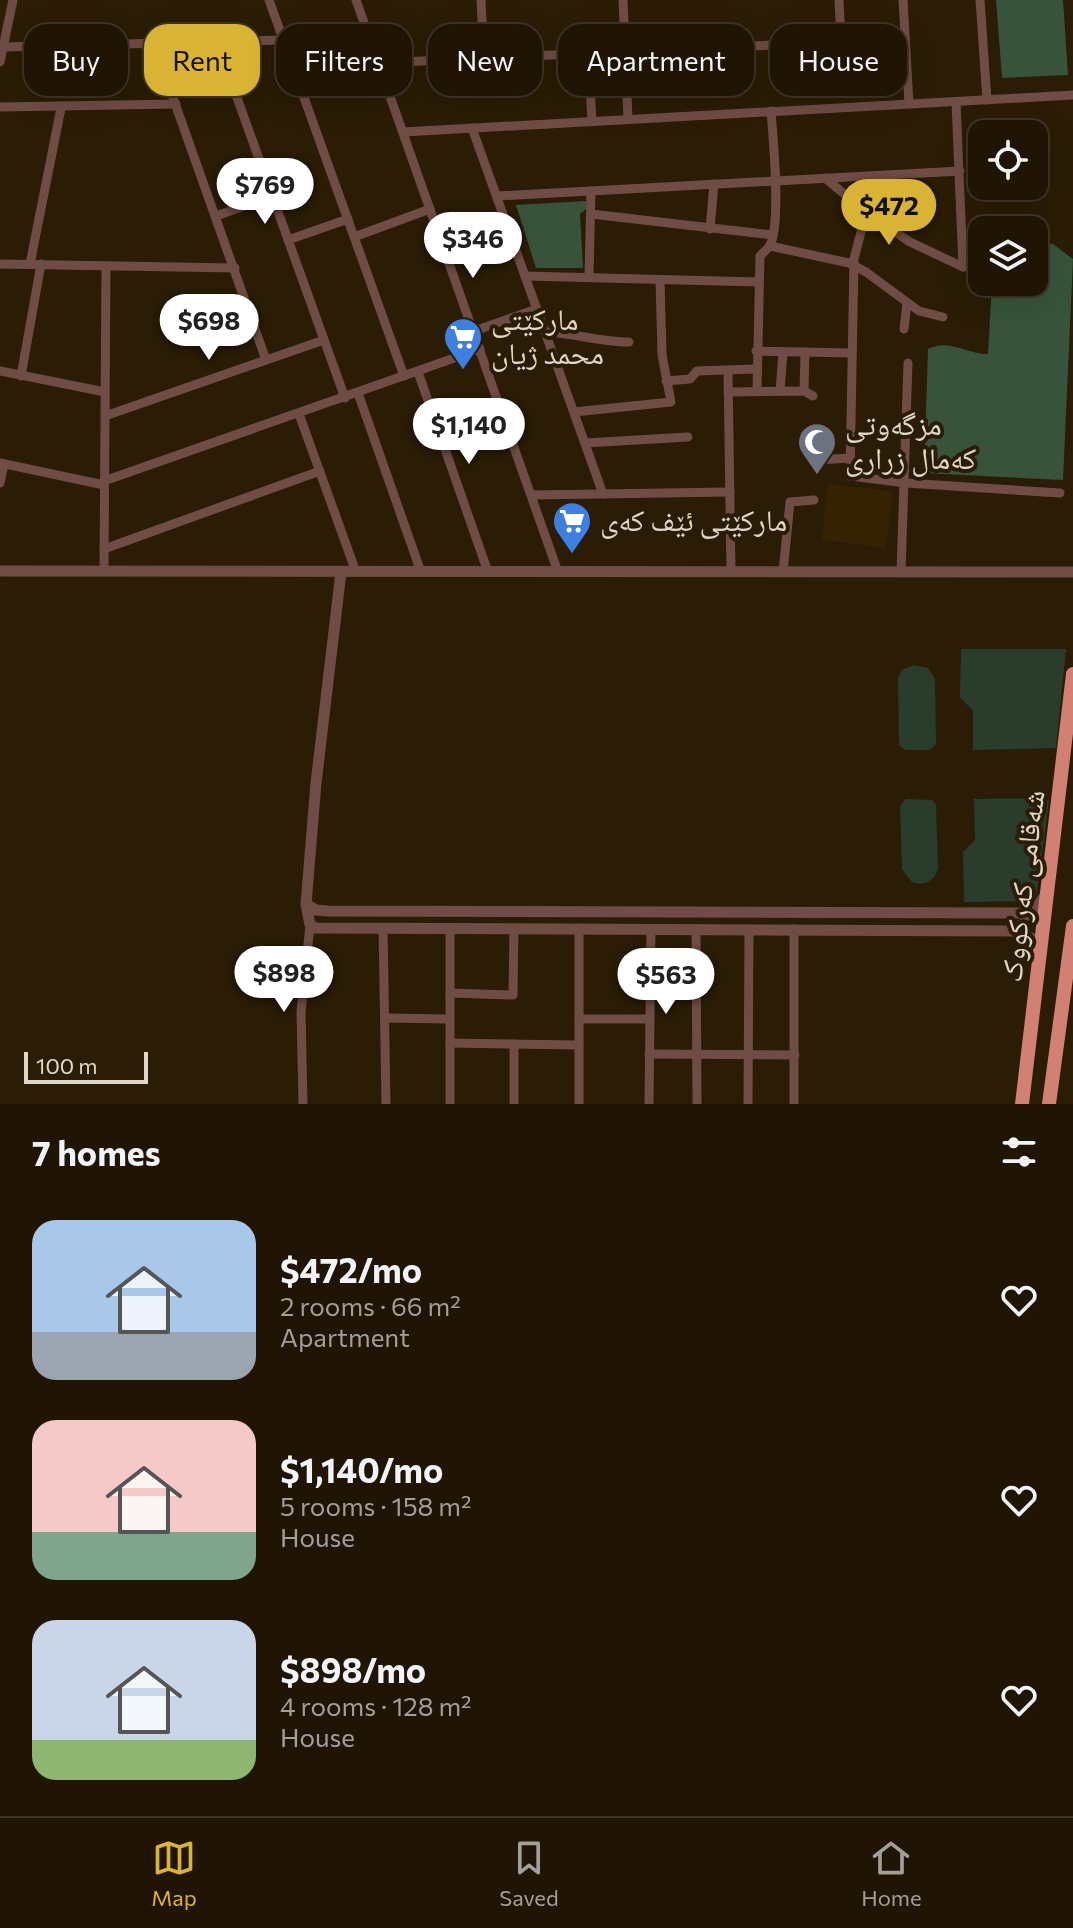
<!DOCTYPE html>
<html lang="en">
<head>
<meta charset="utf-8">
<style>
  :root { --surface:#201504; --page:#281e0e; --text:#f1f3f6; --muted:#a29f9a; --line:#3d3426; --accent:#d9b334 }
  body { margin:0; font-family:Commissioner,"Noto Naskh Arabic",sans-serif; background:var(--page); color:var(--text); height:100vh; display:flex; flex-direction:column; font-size:30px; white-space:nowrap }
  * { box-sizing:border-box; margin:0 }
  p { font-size:26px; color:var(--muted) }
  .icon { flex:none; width:44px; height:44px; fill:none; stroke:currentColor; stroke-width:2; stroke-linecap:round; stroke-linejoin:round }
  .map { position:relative; height:1104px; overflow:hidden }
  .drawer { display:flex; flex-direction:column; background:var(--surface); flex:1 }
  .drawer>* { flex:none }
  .top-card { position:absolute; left:24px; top:24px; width:1026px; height:72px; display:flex; gap:16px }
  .fabs { position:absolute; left:968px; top:120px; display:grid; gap:16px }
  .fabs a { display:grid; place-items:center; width:80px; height:80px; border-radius:16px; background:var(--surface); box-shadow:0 8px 32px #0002,0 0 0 2px var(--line); font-size:40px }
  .scale { position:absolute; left:24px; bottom:20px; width:124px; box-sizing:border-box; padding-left:8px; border:4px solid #e1d7c9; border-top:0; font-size:22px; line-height:28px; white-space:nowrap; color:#e1d7c9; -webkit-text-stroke:6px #2a1c05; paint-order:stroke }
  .price { position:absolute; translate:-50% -68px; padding:0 18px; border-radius:28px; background:#fff; color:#222; font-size:26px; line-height:52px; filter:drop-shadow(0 2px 4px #0008) }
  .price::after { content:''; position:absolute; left:50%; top:48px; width:24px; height:18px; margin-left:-12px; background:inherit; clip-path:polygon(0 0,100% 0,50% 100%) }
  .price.active { background:var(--accent); color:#111 }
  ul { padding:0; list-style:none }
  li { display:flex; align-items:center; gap:24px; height:200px; padding:0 32px }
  li span { display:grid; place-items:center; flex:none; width:224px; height:160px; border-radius:24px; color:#555 }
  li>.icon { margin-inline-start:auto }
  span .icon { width:96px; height:96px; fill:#fffc; stroke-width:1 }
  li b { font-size:34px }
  h2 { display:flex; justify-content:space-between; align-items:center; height:96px; padding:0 32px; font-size:34px }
  .tag { padding:0 28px; border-radius:24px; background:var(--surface); box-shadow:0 8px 32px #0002,0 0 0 2px var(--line); font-size:28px; line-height:72px }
  .tag.active { background:var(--accent); color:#111 }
  .menu { display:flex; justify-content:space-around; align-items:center; height:112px; border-top:2px solid var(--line); background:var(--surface); font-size:22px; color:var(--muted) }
  .menu a { display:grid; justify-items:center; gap:4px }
  .menu .active { color:var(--accent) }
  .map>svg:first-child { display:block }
</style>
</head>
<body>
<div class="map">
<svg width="1073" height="1104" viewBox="0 0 1073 1104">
  <rect width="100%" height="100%" fill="#2a1c05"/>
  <path fill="#342202" d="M827 484 893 491 886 548 822 540Z"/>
  <g fill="#2a3c2c">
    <path d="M961 649H1066L1056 748 973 750V711L960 697Z"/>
    <path d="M914 665 928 668 935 679 936 744 930 750H905L899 745 898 678 902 670Z"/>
    <path d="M1044 798 1049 801 1036 898 1032 901 964 902 963 852 975 840 974 799Z"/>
    <path d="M906 799 932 800 936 805 938 869C934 881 924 887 912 882L902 869 900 806Z"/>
  </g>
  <g fill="#38533b">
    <path d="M996 0H1063L1068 75 1002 78Z"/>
    <path d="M586 201V209L580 214 583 268H536L516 205Z"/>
    <path d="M1034 243 1053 244 1073 259 1063 480 924 473 928 349C950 338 966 354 988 354L992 282H1034Z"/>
  </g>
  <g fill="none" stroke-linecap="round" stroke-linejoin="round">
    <g stroke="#704c46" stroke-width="9">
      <path d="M269 0 404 376"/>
      <path d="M356 0 558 572"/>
      <path d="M481 0 484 59"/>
      <path d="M623 0 628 119"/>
      <path d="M839 0 841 41"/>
      <path d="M903 0 909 104"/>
      <path d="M980 0 987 100"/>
      <path d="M217 42 345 398"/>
      <path d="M154 44 266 360"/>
      <path d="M3 47 283 40"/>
      <path d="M588 53 592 121"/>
      <path d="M0 62 13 0"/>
      <path d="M378 63 905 39"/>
      <path d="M295 73 372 45"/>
      <path d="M956 102 963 267"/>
      <path d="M0 107 176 104"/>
      <path d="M472 128 603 494"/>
      <path d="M403 132 1073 95"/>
      <path d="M885 175 866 212 854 259 850 476 906 483 1060 493"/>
      <path d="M825 178 866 212 910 242 963 267 970 266"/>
      <path d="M497 196 960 171"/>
      <path d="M591 214 773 235"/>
      <path d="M216 216 272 196"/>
      <path d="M710 229 714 184"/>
      <path d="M354 237 430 209"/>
      <path d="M288 240 348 219"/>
      <path d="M770 246 849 263 866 272 919 311 943 317"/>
      <path d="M0 264 235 268"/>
      <path d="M30 264 61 108"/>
      <path d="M525 276 758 282"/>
      <path d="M589 276 591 191"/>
      <path d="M904 329 907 303"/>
      <path d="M474 331 537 309"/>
      <path d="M545 332C574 333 600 342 629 342"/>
      <path d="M756 351 851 353"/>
      <path d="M0 371 105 392"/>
      <path d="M728 371 731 572"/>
      <path d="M418 372 488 572"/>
      <path d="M21 376 41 264"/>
      <path d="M666 381 690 379 697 371 756 369"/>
      <path d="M757 391 760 256C763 253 766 250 769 247 782 227 773 137 771 111"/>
      <path d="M780 391 783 352"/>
      <path d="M804 391 805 352"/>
      <path d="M728 392 804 391 813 396"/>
      <path d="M358 393 421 572"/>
      <path d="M574 412 671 402 662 355 660 280"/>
      <path d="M299 414 356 572"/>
      <path d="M105 416 324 340"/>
      <path d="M585 443 688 437"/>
      <path d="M818 460 850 458"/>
      <path d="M0 463 104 485"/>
      <path d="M104 481 480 349"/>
      <path d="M0 483 4 464"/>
      <path d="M532 495 730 492"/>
      <path d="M104 549 320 471"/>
      <path d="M104 571 106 266"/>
      <path d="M783 572 790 502 814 500"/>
      <path d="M901 572 908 363"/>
      <path d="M383 928 386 1104"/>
      <path d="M579 928V1104"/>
      <path d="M696 929 697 1104"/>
      <path d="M794 929V1104"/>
      <path d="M450 993 513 995 514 928"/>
      <path d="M385 1018 450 1019"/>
      <path d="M579 1019H649"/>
      <path d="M450 1043 579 1045"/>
      <path d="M649 1054 795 1055"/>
      <path d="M303 1104 301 1012 310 925"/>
      <path d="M450 1104V928"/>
      <path d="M514 1104V1044"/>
      <path d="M649 1104 651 929"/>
      <path d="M748 1104 749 929"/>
    </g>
    <g stroke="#704c46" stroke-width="11">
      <path d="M0 571 1073 572"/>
      <path d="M341 572 316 783 306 904 310 925 316 928 1013 931 1031 938 1040 951"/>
      <path d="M306 904 316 910 328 911 1032 913"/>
      <path d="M1013 931 1026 922 1047 893"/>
    </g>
    <g stroke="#d18072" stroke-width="14">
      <path d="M1022 1104 1073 674"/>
      <path d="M1049 1104 1073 926"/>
    </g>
  </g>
  <defs>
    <symbol id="supermarket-pin" viewBox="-11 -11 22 30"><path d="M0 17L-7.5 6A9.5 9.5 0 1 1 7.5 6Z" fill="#3f7fe0" stroke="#2a1c05"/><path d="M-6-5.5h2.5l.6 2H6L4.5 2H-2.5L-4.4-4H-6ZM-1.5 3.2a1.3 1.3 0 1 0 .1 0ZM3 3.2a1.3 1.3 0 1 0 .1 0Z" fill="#fff"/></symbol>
    <symbol id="mosque-pin" viewBox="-11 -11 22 30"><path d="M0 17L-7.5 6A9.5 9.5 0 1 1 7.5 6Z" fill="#6b7280" stroke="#2a1c05"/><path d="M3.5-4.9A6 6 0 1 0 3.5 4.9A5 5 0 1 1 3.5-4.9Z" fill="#fff"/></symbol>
  </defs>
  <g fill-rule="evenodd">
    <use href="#supermarket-pin" x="441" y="315" width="44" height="60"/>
    <use href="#mosque-pin" x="795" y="420" width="44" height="60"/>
    <use href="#supermarket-pin" x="550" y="499" width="44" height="60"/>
  </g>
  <g text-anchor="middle" stroke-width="8" stroke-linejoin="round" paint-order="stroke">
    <g font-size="30" fill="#e1d7c9" stroke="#2a1c05" text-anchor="start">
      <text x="491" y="330">مارکێتی<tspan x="491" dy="34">محمد ژیان</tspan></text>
      <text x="845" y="435">مزگەوتی<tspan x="845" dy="34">کەمال زراری</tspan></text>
      <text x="600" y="531">مارکێتی ئێف کەی</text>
    </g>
    <g font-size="30" fill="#e1d7c9" stroke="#2a1c05">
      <text transform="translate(1023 886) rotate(-83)" y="10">شەقامی کەرکووک</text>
    </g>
  </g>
</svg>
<div class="fabs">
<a><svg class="icon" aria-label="locate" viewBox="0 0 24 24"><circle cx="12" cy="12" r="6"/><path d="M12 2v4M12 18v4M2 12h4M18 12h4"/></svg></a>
<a><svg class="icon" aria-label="layers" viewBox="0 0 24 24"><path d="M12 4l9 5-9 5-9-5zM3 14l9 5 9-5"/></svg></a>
</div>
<div class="scale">100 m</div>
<b class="price" style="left:265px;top:226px">$769</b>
<b class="price active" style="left:889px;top:247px">$472</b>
<b class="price" style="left:473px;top:280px">$346</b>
<b class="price" style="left:209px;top:362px">$698</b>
<b class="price" style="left:469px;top:466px">$1,140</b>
<b class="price" style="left:284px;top:1014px">$898</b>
<b class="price" style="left:666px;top:1016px">$563</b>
<div class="top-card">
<a class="tag">Buy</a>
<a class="tag active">Rent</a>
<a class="tag">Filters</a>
<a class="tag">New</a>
<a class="tag">Apartment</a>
<a class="tag">House</a>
</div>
</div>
<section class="drawer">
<h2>7 homes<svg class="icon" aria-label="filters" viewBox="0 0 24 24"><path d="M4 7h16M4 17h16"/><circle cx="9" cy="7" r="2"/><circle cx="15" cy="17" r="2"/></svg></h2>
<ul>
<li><span style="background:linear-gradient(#a9c7e8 70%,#9aa5b1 0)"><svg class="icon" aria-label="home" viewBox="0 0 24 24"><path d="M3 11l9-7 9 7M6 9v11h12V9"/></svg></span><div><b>$472/mo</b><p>2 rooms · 66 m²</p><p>Apartment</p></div><svg class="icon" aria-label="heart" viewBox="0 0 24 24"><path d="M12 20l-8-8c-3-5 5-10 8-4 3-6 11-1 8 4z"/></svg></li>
<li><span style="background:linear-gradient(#f6c9c9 70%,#7fa58c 0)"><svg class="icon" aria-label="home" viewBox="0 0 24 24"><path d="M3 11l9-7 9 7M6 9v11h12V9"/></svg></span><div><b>$1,140/mo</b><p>5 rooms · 158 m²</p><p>House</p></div><svg class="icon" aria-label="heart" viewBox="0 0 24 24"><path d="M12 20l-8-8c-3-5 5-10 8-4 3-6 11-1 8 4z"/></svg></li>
<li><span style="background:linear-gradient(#c9d6e8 75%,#8fb573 0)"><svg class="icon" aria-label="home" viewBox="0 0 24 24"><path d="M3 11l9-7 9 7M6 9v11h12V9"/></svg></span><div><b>$898/mo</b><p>4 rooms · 128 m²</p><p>House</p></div><svg class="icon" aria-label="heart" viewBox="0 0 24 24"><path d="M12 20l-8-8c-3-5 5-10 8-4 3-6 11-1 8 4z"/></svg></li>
</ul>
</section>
<nav class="menu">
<a class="active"><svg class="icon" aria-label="map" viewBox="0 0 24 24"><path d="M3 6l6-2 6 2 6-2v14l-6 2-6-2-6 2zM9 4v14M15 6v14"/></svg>Map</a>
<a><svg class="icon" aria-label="saved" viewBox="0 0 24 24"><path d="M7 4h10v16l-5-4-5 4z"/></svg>Saved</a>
<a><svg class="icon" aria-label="home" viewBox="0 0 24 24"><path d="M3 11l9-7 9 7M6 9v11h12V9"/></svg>Home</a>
</nav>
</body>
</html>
